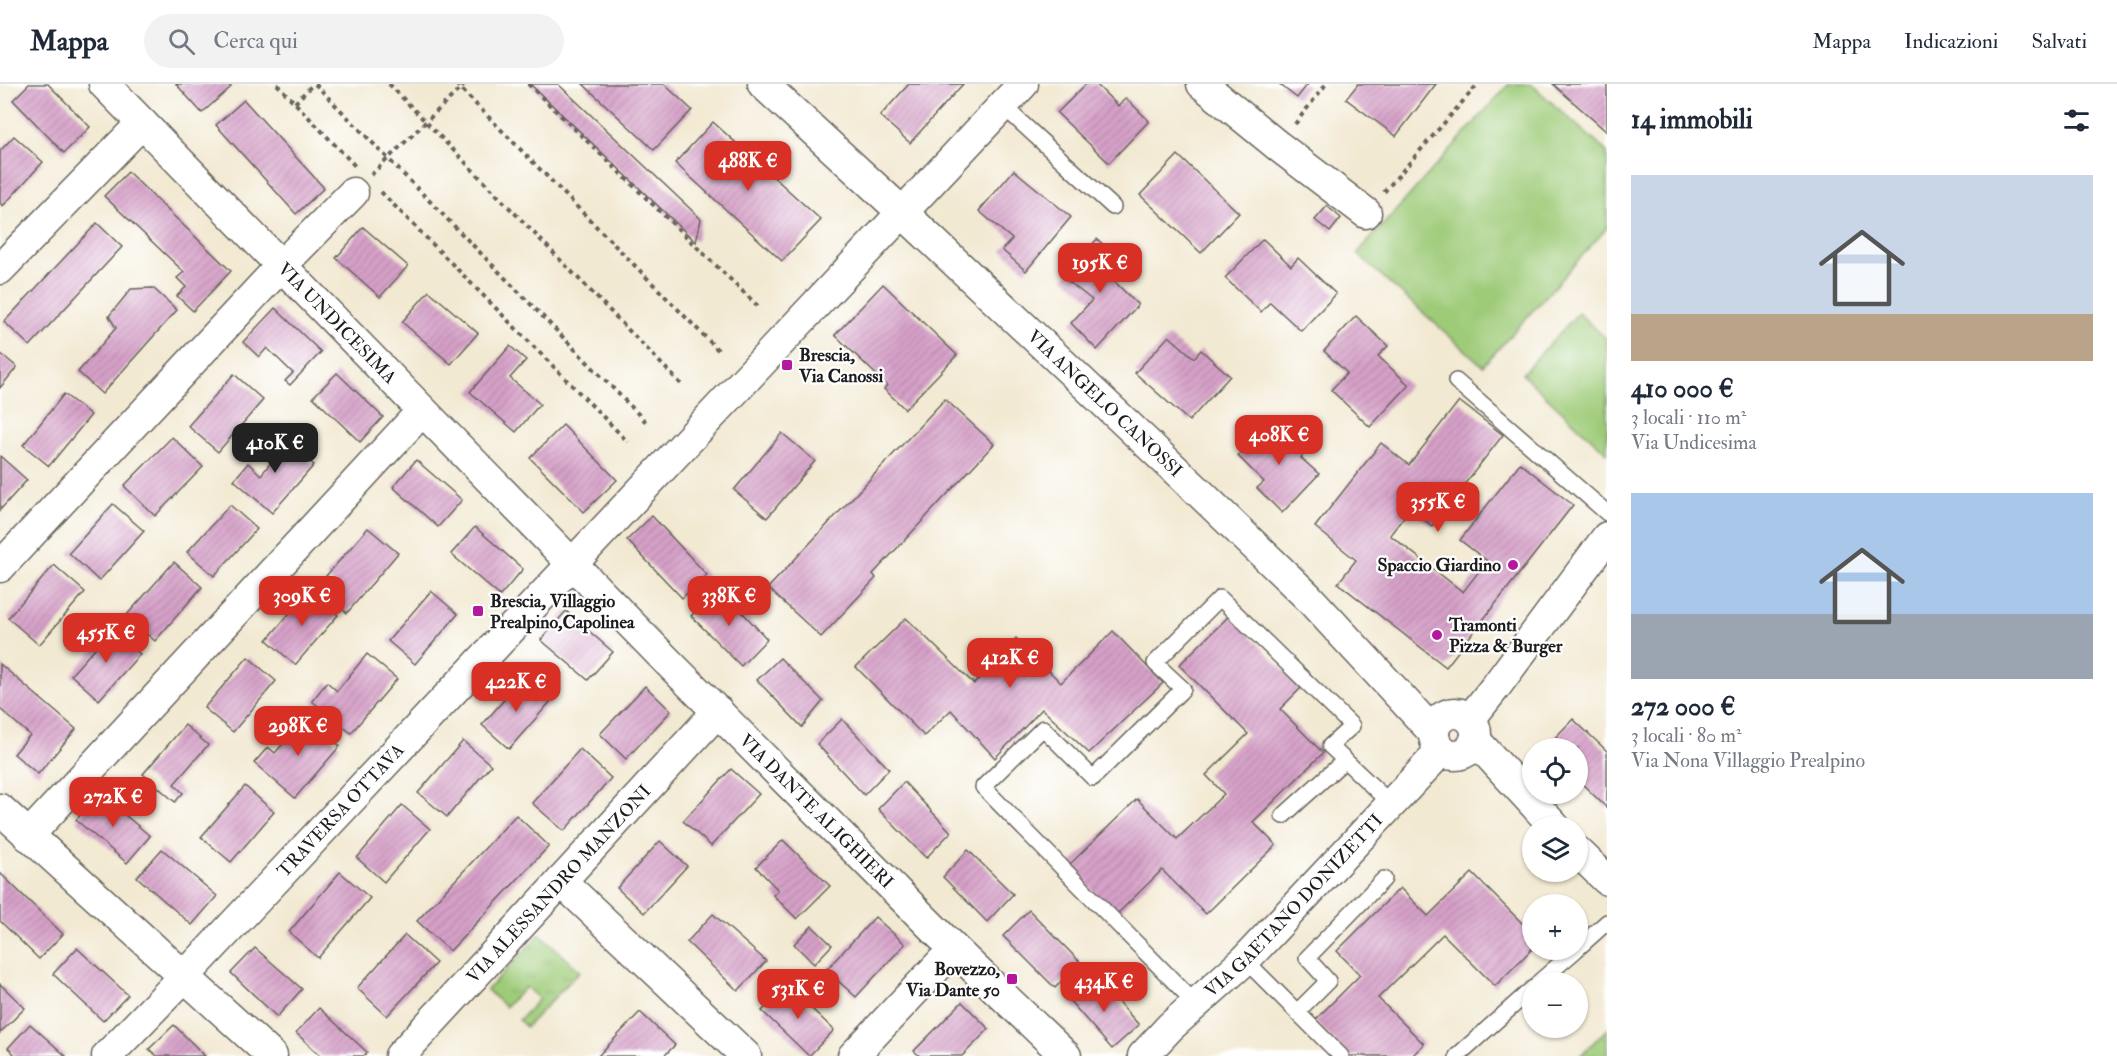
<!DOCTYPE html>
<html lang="it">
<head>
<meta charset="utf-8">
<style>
  :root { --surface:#fff; --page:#f2f2f3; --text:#1f2937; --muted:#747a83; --line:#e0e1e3; --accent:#d93025 }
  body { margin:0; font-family:"IM FELL Double Pica",serif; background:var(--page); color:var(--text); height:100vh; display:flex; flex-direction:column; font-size:22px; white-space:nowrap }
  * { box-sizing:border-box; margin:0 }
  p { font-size:20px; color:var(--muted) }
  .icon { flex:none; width:33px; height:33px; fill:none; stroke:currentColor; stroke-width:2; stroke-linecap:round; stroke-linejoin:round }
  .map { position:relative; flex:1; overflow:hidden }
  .drawer { display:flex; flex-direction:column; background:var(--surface); width:510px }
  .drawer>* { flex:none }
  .controls { position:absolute; left:1522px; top:654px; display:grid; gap:12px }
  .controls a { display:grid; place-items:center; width:66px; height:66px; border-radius:50%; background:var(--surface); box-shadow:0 2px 4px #0004; font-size:30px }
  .price { position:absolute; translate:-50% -51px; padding:0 14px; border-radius:12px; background:var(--accent); color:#fff; font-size:20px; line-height:39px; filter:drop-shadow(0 2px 3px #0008) }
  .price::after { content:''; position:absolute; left:50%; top:36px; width:18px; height:14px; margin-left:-9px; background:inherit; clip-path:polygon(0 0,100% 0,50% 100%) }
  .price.selected { background:#222; color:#fff }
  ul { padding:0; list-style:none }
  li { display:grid; align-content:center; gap:12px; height:318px; padding:0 24px }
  li span { display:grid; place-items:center; height:186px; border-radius:0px; color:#555 }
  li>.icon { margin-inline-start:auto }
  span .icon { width:108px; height:108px; fill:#fffc; stroke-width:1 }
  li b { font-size:26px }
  h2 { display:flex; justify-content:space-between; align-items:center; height:72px; padding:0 24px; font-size:26px }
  header { display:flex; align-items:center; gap:36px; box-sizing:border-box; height:84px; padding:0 30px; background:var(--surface); border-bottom:2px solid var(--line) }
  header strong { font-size:28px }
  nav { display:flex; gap:33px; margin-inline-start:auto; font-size:21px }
  .search { width:420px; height:54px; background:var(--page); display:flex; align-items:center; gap:15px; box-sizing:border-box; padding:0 21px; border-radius:33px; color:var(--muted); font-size:22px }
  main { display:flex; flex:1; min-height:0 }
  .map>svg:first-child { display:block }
</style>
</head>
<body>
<header>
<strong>Mappa</strong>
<div class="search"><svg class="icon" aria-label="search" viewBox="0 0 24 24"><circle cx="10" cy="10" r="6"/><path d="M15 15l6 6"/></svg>Cerca qui</div>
<nav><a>Mappa</a><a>Indicazioni</a><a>Salvati</a></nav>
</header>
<main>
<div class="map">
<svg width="1607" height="972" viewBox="0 0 1607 972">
  <defs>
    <pattern id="grass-tufts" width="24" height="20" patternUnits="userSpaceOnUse" patternTransform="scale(1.5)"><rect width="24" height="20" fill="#9ecb78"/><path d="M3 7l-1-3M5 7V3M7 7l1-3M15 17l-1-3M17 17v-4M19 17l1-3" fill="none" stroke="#88ae67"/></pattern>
    <pattern id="park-crowns" width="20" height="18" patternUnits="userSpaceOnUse" patternTransform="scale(1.5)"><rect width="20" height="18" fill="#9ecb78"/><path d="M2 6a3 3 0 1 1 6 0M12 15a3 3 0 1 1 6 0" fill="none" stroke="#88ae67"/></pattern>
    <pattern id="building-hatch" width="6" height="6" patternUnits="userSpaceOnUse" patternTransform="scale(1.5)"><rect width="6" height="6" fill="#d6a0c8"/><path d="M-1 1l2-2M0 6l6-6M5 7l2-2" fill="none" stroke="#b789ab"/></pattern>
  </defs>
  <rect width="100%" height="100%" fill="#fff"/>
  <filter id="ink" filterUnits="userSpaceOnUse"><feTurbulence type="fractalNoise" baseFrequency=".0167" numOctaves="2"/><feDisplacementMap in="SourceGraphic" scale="12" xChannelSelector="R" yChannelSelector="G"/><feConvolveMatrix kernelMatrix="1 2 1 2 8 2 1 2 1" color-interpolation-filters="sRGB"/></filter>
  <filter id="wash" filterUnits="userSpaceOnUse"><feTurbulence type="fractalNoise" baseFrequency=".008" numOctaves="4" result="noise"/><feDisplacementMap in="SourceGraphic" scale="24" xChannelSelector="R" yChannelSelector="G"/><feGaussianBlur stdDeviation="1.35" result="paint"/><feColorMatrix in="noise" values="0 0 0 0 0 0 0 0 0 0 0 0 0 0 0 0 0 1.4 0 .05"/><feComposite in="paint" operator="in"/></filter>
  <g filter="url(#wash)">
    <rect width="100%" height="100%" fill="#f2e9d2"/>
    <path fill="url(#grass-tufts)" stroke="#5d744a" stroke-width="1.5" d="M540 850 580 887 526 943 519 936 539 915 526 903 505 923 487 906Z"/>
    <path fill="url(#park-crowns)" stroke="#5d744a" stroke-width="1.5" d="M1607 945V972H1580Z"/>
    <g fill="#9ecb78" stroke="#5d744a" stroke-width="1.5">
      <path d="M1509 0H1531L1607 68V144L1483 282 1357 170Z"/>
      <path d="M1578 229 1607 255V369L1522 290Z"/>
    </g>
    <g id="blocks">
      <g fill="url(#building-hatch)">
        <path d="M29 0H48L90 43 64 69 13 16Z"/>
        <path d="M176 0H228L231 3 202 29Z"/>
        <path d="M530 0H558L701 135 696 158Z"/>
        <path d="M583 0H664L692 26 654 66Z"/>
        <path d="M909 0H963L910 59 880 32Z"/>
        <path d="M1086 0H1096L1118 22 1126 14 1149 37 1109 79 1057 29Z"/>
        <path d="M1279 0H1308L1297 14Z"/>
        <path d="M1358 0H1436L1396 52 1346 15Z"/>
        <path d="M1553 0H1607V48Z"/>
        <path d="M244 16 324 104 296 130 216 41Z"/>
        <path d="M713 38 821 136 782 177 675 79Z"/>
        <path d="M14 52 43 78 3 122 0 119V67Z"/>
        <path d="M1178 71 1239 129 1201 169 1140 111Z"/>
        <path d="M1014 86 1071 133 1026 187 1002 166 1012 155 979 127Z"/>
        <path d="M128 88 231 187 193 227 177 212 186 203 177 194 184 188 104 112Z"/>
        <path d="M1327 122 1341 134 1330 148 1315 136Z"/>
        <path d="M97 139 122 163 30 262 4 238Z"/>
        <path d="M363 143 408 182 380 213 336 174Z"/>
        <path d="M1097 155 1128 183 1114 197 1138 221 1097 266 1071 239 1092 216 1064 194Z"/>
        <path d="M1263 155 1291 182 1298 174 1336 210 1301 247 1270 218 1261 228 1225 194Z"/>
        <path d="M883 200 957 271 905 325 884 305 887 301 835 251Z"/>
        <path d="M153 204 177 226 102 310 78 288 116 244 109 232 131 205Z"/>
        <path d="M429 207 478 249 451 280 402 238Z"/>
        <path d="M275 224 321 268 290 301 285 297 293 289 267 264 259 273 243 258Z"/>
        <path d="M1356 232 1388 262 1378 272 1409 301 1370 343 1331 306 1347 289 1324 267Z"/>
        <path d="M1169 252 1194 274 1201 266 1230 292 1189 337 1135 289Z"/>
        <path d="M510 262 526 276 510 294 540 320 516 348 470 308Z"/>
        <path d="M0 269 17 283 0 304Z"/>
        <path d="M337 289 383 333 360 358 313 313Z"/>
        <path d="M234 290 263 316 218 368 188 342Z"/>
        <path d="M64 310 91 331 49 382 23 361Z"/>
        <path d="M945 315 994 360 873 490 876 494 821 553 768 504Z"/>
        <path d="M1459 317 1503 351 1432 442 1410 425 1390 451 1463 508 1487 477 1460 456 1520 379 1573 421 1446 583 1338 499 1356 476 1315 443 1381 359 1409 381Z"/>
        <path d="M1274 337 1278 339 1304 367 1301 374 1319 390 1282 429 1257 404 1264 398 1238 372Z"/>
        <path d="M563 341 617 396 584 428 530 374Z"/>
        <path d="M275 348 314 381 272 429 234 396 248 379 261 391 273 376 260 365Z"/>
        <path d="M782 349 815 377 767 434 734 406Z"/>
        <path d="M172 353 203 383 155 432 124 402Z"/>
        <path d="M0 372 27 396 0 426Z"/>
        <path d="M416 376 462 416 438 443 393 403Z"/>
        <path d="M113 420 144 447 99 497 69 469Z"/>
        <path d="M230 421 257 445 214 492 187 468Z"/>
        <path d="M652 432 707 491 682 514 627 456Z"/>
        <path d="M475 443 523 485 500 512 451 470Z"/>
        <path d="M368 444 398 469 347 529 326 511 335 500 326 492Z"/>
        <path d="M174 478 202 503 155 557 126 532Z"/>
        <path d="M54 481 85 508 39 561 8 534Z"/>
        <path d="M719 503 767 555 741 582 691 532Z"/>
        <path d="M309 506 338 531 295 581 267 556Z"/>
        <path d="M431 507 458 530 415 580 388 557Z"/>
        <path d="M566 527 613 568 588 596 541 556Z"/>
        <path d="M1230 531 1301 604 1280 625 1323 669 1253 738 1276 761 1206 830 1162 786 1116 831 1068 782 1137 715 1177 755 1224 710 1206 691 1248 650 1179 581Z"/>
        <path d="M906 534 974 600 1016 554 1061 599 1113 547 1163 599 1089 669 1042 625 995 674 951 626 924 652 856 583Z"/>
        <path d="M112 545 140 570 99 616 71 591Z"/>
        <path d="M367 570 397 595 351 649 312 617 327 598 337 607Z"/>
        <path d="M248 573 276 597 233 648 204 624Z"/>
        <path d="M780 574 823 617 802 643 757 596Z"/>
        <path d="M0 580 76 645 38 690 14 670 30 651 0 625Z"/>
        <path d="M524 593 551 617 509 665 482 641Z"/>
        <path d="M645 602 671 627 626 675 600 650Z"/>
        <path d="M303 630 340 662 295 714 254 679 268 663 275 669 296 645 293 641Z"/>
        <path d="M842 635 889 685 864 711 817 660Z"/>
        <path d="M1573 635 1607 667V724L1578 696V664H1545Z"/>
        <path d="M185 641 208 661 174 700 183 709 175 718 143 690Z"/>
        <path d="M463 657 491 681 447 733 418 709Z"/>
        <path d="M580 665 611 694 564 747 532 719Z"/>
        <path d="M731 685 759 710 711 762 683 737Z"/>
        <path d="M904 698 951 748 926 774 878 725Z"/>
        <path d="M245 702 274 728 231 778 201 753Z"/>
        <path d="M99 709 150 752 127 779 76 736Z"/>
        <path d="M402 721 430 745 384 798 357 774Z"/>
        <path d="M516 731 549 762 450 867 417 837Z"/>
        <path d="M783 756 830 802 797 835 773 811 778 806 756 783Z"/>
        <path d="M660 757 687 782 644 829 617 804Z"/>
        <path d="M162 765 217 812 192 841 137 793Z"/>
        <path d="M968 766 1013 810 987 838 943 793Z"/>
        <path d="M340 788 370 814 318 874 289 848Z"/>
        <path d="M0 789 63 850 39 875 0 837Z"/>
        <path d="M1472 789 1533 850V864L1495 902 1443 850 1378 914 1424 960 1412 972H1350L1314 937 1360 891 1337 867 1400 804 1428 832Z"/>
        <path d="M1029 826 1080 878 1055 904 1003 852Z"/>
        <path d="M713 830 766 877 738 907 687 858Z"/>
        <path d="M875 833 905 860 856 913 826 886Z"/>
        <path d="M812 842 832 861 814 880 794 860Z"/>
        <path d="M405 851 436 879 387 932 357 904Z"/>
        <path d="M77 864 128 911 103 937 53 890Z"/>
        <path d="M255 864 302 905 277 933 231 889Z"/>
        <path d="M1095 892 1139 941 1112 965 1069 916Z"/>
        <path d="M0 900 25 924 0 949Z"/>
        <path d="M787 901 834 946 809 972 762 927Z"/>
        <path d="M962 918 989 945 962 972H920L914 967Z"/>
        <path d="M319 924 367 968 364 972H321L296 949Z"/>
        <path d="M640 928 675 961 664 972H598Z"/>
        <path d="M30 940 66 972H16L8 964Z"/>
        <path d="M174 941 205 972H157L149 965Z"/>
      </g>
    </g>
  </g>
  <g filter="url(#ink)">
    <use href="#blocks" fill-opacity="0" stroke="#67645c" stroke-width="1.5"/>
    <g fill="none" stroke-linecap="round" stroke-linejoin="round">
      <defs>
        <g id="service">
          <path d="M1003 22 1113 123"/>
          <path d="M1456 297 1607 429"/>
          <path d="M1283 732 1345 676"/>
          <path d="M1578 864 1607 838"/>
          <path d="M1245 876 1297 928 1328 897 1307 874 1384 795"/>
          <path d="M1539 898 1576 866"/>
          <path d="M1196 920 983 703 1043 644 1093 694 1183 605 1155 579 1220 514 1352 642 1330 662 1392 721"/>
          <path d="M1297 928 1341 972"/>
          <path d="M1457 972 1533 904"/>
        </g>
        <g id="minor">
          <path id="s1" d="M104 0 667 577 954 865 1066 972"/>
          <path id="s2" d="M763 0 902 128 1202 411 1307 512 1434 649"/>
          <path d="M1202 0 1278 62 1366 129"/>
          <path d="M0 185 142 39"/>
          <path d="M0 483 281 182 353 109"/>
          <circle cx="1455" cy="650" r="21"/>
          <path d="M1470 635 1497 601 1607 453"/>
          <path d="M1475 656 1554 742"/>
          <path d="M0 725 272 972"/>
          <path d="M28 752 422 327"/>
          <path d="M1578 768 1607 796"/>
          <path d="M561 797 746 972"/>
          <path id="s3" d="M107 972 185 892 1023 0"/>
          <path id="s4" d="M400 972 718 627"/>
          <path d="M853 972 954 865"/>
          <path id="s5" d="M1143 972 1170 943 1245 876 1441 667"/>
        </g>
      </defs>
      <use href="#service" stroke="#67645c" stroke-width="18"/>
      <use href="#minor" stroke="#67645c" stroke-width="33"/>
      <g stroke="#67645c" stroke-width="4" stroke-dasharray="4.5 4.5" stroke-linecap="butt">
        <path d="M277 0 355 82"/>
        <path d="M315 0 647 339"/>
        <path d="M389 0 683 302"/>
        <path d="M456 0 719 267"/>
        <path d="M528 0 761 225"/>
        <path d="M295 19 313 0"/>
        <path d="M1295 40 1326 0"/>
        <path d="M371 91 465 0"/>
        <path d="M381 108 628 358"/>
        <path d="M1384 108 1478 0"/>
      </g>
      <use href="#service" stroke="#fff" stroke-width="15"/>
      <use href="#minor" stroke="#fff" stroke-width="30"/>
    </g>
  </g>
  <g fill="#b5179e" stroke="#fff" stroke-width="2">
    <rect x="781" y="275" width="12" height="12" rx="3"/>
    <circle cx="1513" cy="481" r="6"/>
    <rect x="472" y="521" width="12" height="12" rx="3"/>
    <circle cx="1437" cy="551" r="6"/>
    <rect x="1006" y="889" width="12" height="12" rx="3"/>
  </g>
  <g text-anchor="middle" stroke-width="4.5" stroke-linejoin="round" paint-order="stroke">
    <g font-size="18" fill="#1c1c1c" stroke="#fff">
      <text dy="6" stroke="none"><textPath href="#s1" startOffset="334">VIA UNDICESIMA</textPath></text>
      <text dy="6" stroke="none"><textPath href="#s2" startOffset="468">VIA ANGELO CANOSSI</textPath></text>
      <text dy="6" stroke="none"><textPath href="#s3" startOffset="339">TRAVERSA OTTAVA</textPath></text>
      <text dy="6" stroke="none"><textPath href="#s1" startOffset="1018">VIA DANTE ALIGHIERI</textPath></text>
      <text dy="6" stroke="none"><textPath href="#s4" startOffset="234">VIA ALESSANDRO MANZONI</textPath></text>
      <text dy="6" stroke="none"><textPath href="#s5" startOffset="213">VIA GAETANO DONIZETTI</textPath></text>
    </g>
    <g font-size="18" font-weight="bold" fill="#1c1c1c" stroke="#fff" text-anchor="start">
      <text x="799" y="277">Brescia,<tspan x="799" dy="21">Via Canossi</tspan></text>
      <text x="1501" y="487" text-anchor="end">Spaccio Giardino</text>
      <text x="490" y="523">Brescia, Villaggio<tspan x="490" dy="21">Prealpino,Capolinea</tspan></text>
      <text x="1449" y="547">Tramonti<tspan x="1449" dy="21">Pizza &amp; Burger</tspan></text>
      <text x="1000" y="891" text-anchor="end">Bovezzo,<tspan x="1000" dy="21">Via Dante 50</tspan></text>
    </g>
  </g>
</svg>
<div class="controls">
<a><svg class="icon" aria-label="locate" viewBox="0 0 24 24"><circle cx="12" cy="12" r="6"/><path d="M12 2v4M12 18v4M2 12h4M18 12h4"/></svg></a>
<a><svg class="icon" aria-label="layers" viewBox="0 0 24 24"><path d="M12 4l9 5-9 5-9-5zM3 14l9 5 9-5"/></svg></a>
<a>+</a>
<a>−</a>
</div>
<b class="price" style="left:748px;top:108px">488K €</b>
<b class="price" style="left:1100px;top:210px">195K €</b>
<b class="price" style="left:1279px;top:382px">408K €</b>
<b class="price selected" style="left:275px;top:390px">410K €</b>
<b class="price" style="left:1438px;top:449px">355K €</b>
<b class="price" style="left:302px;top:543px">309K €</b>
<b class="price" style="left:729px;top:543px">338K €</b>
<b class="price" style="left:106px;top:580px">455K €</b>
<b class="price" style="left:1010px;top:605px">412K €</b>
<b class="price" style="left:516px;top:629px">422K €</b>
<b class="price" style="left:298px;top:673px">298K €</b>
<b class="price" style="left:113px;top:744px">272K €</b>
<b class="price" style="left:1104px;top:929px">434K €</b>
<b class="price" style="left:798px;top:936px">531K €</b>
</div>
<section class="drawer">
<h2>14 immobili<svg class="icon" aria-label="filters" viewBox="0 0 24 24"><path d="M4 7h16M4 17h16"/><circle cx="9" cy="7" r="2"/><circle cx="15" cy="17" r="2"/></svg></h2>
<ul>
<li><span style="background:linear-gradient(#c9d6e8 75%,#b9a48a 0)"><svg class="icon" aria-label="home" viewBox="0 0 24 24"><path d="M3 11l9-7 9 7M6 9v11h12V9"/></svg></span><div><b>410 000 €</b><p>3 locali · 110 m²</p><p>Via Undicesima</p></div></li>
<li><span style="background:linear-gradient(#a9c7e8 65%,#9aa5b1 0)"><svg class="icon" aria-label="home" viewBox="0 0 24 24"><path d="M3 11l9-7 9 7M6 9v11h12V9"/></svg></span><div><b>272 000 €</b><p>3 locali · 80 m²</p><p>Via Nona Villaggio Prealpino</p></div></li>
</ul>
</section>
</main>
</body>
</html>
